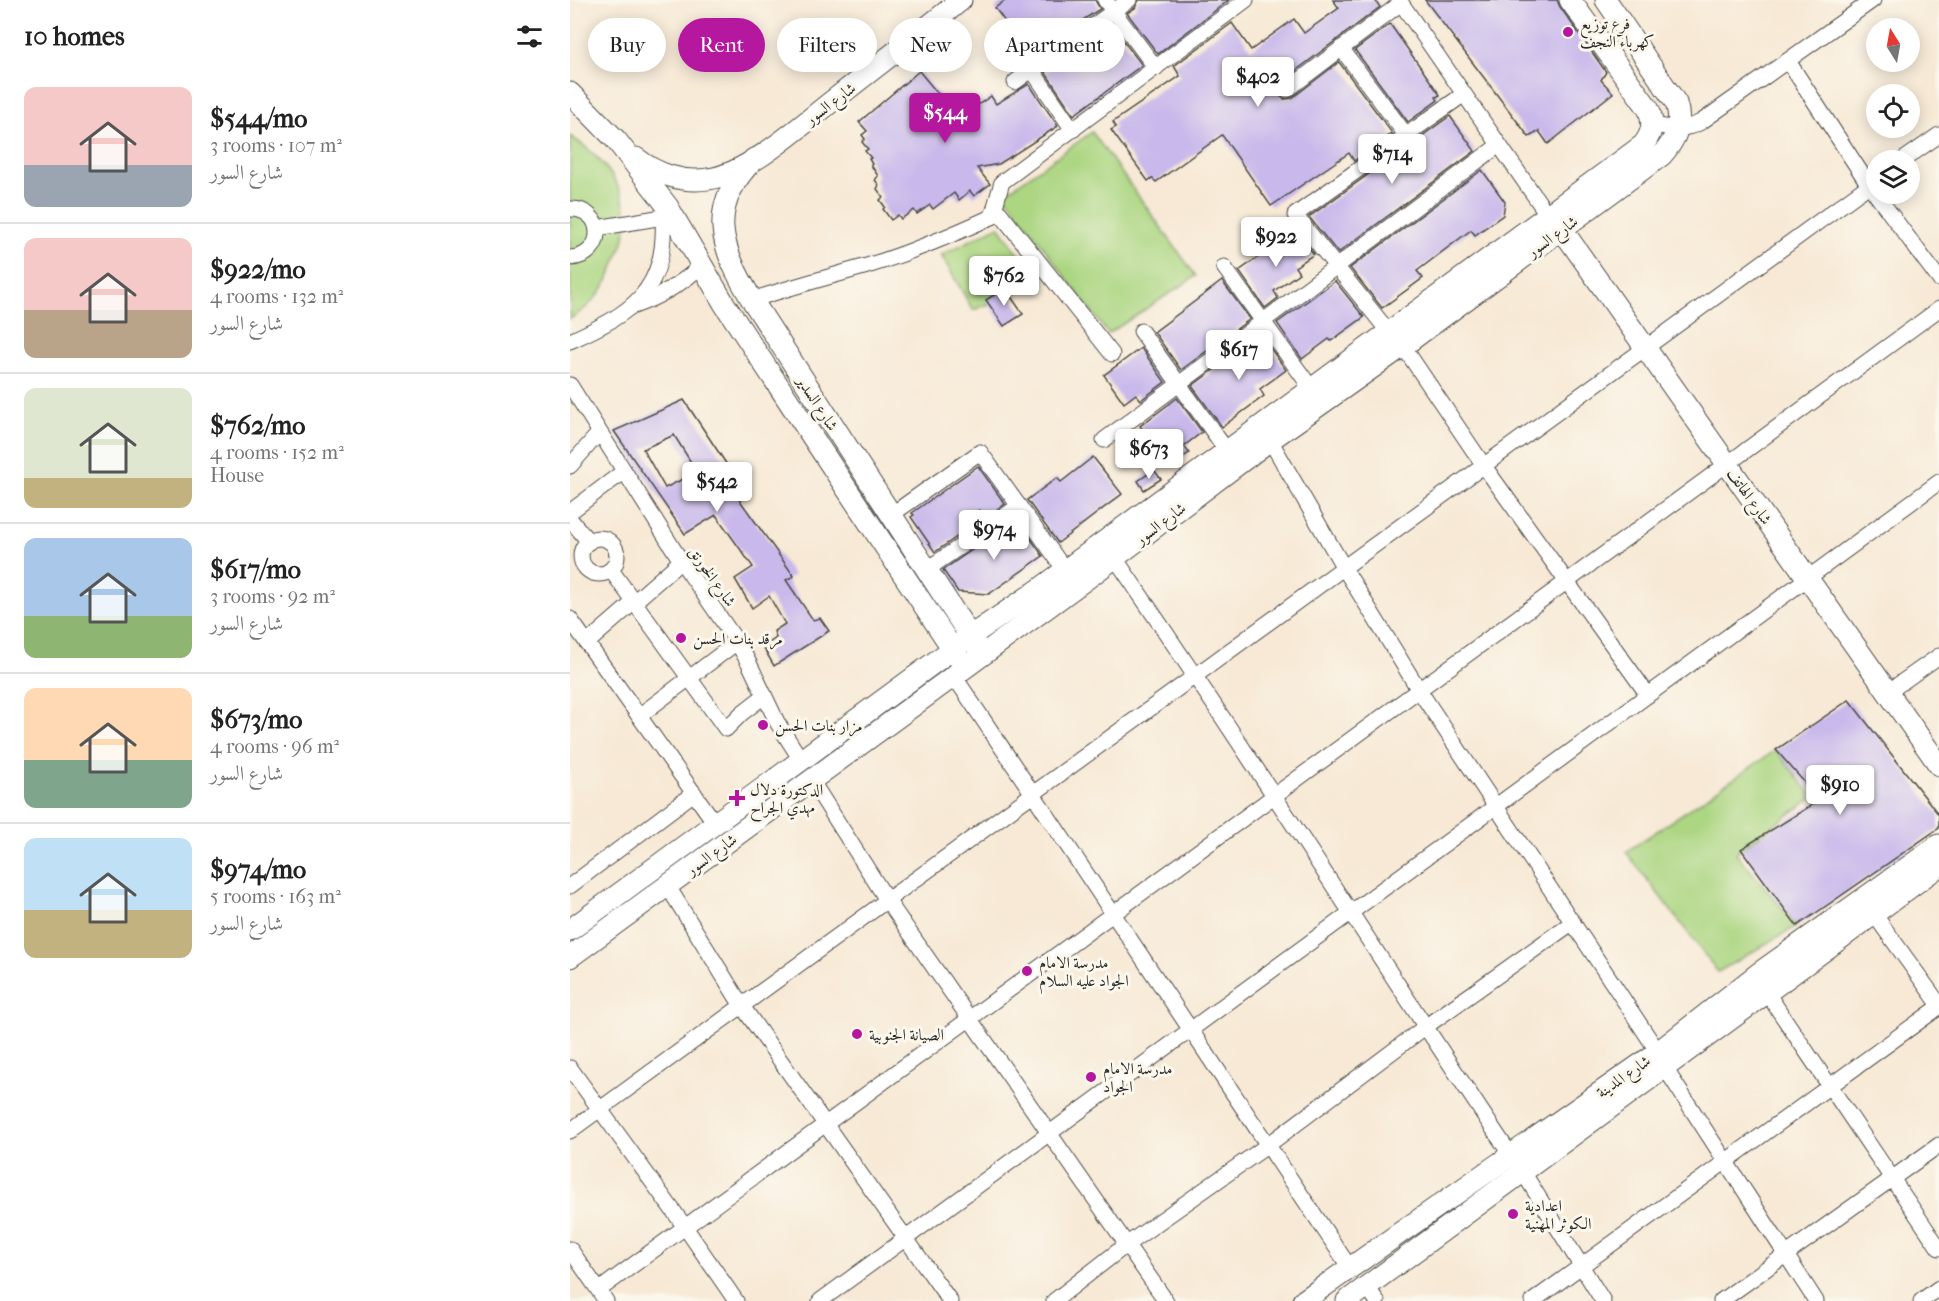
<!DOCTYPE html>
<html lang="en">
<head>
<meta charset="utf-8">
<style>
  :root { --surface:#fff; --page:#f2f2f2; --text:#222; --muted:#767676; --line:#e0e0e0; --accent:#b5179e }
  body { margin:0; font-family:"IM FELL French Canon",Amiri,serif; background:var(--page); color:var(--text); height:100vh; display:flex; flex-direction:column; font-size:22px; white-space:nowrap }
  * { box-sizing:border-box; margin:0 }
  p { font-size:20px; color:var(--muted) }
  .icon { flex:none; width:33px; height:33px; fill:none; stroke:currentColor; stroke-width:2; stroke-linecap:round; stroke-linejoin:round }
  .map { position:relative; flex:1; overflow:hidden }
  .drawer { display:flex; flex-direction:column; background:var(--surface); width:570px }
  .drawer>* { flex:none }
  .banner { position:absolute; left:18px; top:18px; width:570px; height:54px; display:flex; gap:12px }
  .needle { width:39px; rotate:349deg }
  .tools { position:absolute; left:1296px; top:18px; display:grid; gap:12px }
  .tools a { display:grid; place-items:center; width:54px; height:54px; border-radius:50%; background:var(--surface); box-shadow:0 3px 15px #0003; font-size:30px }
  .price { position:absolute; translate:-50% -51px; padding:0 14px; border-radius:6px; background:#fff; color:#222; font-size:20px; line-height:39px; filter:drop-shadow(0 2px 3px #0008) }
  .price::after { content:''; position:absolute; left:50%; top:36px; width:18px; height:14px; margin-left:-9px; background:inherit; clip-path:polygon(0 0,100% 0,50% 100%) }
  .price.selected { background:var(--accent); color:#fff }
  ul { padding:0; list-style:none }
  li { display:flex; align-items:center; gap:18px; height:150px; padding:0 24px }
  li+li { border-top:2px solid var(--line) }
  li span { display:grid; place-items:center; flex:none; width:168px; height:120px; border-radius:12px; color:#555 }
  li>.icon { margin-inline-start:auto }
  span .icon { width:72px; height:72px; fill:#fffc; stroke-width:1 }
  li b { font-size:26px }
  h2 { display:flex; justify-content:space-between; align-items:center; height:72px; padding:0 24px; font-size:26px }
  .tag { padding:0 21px; border-radius:27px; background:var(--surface); box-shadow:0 3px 15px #0003; font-size:21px; line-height:54px }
  .tag.selected { background:var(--accent); color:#fff }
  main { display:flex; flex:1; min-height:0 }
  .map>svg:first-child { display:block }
</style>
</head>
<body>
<main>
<section class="drawer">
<h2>10 homes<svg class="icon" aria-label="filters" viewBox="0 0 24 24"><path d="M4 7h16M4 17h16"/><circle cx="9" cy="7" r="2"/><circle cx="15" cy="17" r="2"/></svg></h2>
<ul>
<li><span style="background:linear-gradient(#f6c9c9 65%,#9aa5b1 0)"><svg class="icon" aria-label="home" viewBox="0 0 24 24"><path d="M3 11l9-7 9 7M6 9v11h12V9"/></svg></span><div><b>$544/mo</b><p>3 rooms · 107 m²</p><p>شارع السور</p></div></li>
<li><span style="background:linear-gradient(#f6c9c9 60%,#b9a48a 0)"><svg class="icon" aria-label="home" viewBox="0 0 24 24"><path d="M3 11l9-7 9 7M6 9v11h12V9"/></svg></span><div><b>$922/mo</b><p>4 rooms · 132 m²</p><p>شارع السور</p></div></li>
<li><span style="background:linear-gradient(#dfe7d0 75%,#c2b280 0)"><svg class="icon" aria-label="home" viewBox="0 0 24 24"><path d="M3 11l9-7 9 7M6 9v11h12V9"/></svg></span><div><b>$762/mo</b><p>4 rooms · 152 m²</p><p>House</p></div></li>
<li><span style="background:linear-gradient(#a9c7e8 65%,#8fb573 0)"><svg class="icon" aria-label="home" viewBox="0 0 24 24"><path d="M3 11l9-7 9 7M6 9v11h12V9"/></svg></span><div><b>$617/mo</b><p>3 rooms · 92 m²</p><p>شارع السور</p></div></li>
<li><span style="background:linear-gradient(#ffd9b3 60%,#7fa58c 0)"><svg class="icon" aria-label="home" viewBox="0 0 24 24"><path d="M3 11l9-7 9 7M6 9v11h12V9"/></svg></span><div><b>$673/mo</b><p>4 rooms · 96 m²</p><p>شارع السور</p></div></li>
<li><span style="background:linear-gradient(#bfe0f5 60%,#c2b280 0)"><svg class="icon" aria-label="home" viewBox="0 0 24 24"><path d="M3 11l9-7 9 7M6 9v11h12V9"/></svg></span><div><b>$974/mo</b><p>5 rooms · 163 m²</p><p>شارع السور</p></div></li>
</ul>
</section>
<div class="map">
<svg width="1369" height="1301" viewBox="0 0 1369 1301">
  <rect width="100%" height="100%" fill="#fbf7ec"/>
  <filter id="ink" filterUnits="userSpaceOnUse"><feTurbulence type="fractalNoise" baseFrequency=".0167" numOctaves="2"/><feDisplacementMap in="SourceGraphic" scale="12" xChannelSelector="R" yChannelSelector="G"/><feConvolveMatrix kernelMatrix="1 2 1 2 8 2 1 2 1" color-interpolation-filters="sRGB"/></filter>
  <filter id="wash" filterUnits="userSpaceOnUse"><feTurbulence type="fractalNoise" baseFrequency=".008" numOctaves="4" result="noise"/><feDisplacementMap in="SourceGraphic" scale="24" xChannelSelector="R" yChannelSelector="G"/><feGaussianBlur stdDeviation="1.35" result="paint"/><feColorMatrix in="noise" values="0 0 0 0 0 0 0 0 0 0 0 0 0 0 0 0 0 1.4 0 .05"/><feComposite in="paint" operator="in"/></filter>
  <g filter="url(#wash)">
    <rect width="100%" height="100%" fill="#f7e9d5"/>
    <g fill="#acd682" stroke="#6c8056" stroke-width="1.5">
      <path d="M522 132 626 276 538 334 434 194Z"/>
      <path d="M0 136C32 156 58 187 56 227 56 237 51 248 47 258 37 286 25 304 0 319Z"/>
      <path d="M429 226 468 282 440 294 435 288 417 300 419 304 403 310 371 255Z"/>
      <path d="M1206 750 1243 797 1166 853 1227 926 1148 972 1056 852Z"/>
    </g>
    <g id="blocks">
      <g fill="#c8b8eb" fill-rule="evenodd">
        <path d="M436 0H525L530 9 494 32 461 58 425 8Z"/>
        <path d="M569 0H659L588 54 557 13 565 8Z"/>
        <path d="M763 0H805L810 7 711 82 708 87 709 95 714 99 722 98 769 62 822 133 784 161 779 153 701 206 652 135 586 182 582 178 578 181 541 130 546 127 543 122 610 76 604 66 662 23 681 50 724 19 734 33 769 8Z"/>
        <path d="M855 0H987L990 7 1036 72 1031 80 1043 93 978 144 969 131 959 137Z"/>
        <path d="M820 24 870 95 866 97 868 100 838 122 785 50Z"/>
        <path d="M541 25 572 65 504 115 475 72 493 59 495 61 510 51 521 43 520 40Z"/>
        <path d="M349 71 374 101 372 103 386 120 421 96 426 104 459 84 488 126 429 164 407 168 420 184 404 196 400 191 389 200 384 193 363 209 360 205 347 214 344 210 331 219 328 215 321 220 313 209 315 207 310 200 313 197 307 189 309 185 305 180 308 176 301 165 302 164 299 159 301 158 295 151 298 149 292 142 295 139 292 135 297 131 289 122Z"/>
        <path d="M880 116 905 151 768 253 739 217Z"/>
        <path d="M912 170 935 202 933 215 905 235 901 230 847 271 853 278 812 308 780 268Z"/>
        <path d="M725 231 744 254 725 267 729 273 704 291 708 298 695 308 669 271Z"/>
        <path d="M652 281 680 319 611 370 584 332Z"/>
        <path d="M765 281 794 317 761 341 759 339 732 359 707 323Z"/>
        <path d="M435 288 453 314 434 326 416 300Z"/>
        <path d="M691 335 716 370 690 389 694 396 652 427 622 386Z"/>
        <path d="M571 348 595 382 571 400 566 394 554 403 534 375Z"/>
        <path d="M607 398 632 432 614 446 619 453 600 466 570 426Z"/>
        <path d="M114 400 165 477 156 481 224 576 216 580 243 620 250 618 259 631 204 666 193 647 206 638 204 631 215 624 199 596 182 608 165 579 183 567 146 515 115 534 44 431ZM104 435 127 472 95 488 73 449Z"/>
        <path d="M523 457 552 494 488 543 457 500 487 478 491 482Z"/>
        <path d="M408 466 435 504 415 518 409 510 390 523 395 531 365 552 341 517 344 515 342 513Z"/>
        <path d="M584 470 591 479 574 490 568 481Z"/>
        <path d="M447 519 473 556 419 594 388 592 373 570Z"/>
        <path d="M1279 700 1369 815V828L1227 926 1171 849 1250 800 1206 750Z"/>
      </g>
    </g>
  </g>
  <g filter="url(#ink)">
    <use href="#blocks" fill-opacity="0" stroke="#4a4844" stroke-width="1.5"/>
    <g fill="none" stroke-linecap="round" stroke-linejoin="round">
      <defs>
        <g id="street">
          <path d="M535 0 586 68"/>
          <path d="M829 0 977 214 984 221"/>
          <path d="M771 48 836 135"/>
          <path d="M1218 61 1299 185 1369 279"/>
          <path d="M462 70 503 130"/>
          <path d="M445 82 559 0"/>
          <path d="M717 90 831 3"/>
          <path d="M1083 125C1101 128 1114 131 1131 122L1303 0"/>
          <path d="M1333 160 1369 135"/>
          <path d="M0 209C35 208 37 256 0 258"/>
          <path d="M422 217 432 182 676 0"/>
          <path d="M654 267 741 388"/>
          <path d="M182 300C220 287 259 277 297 266 343 252 387 233 430 213L542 354"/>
          <path d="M64 306C91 296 112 284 132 265"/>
          <path d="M571 331 657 451"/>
          <path d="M818 331 725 215 894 94"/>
          <path d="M0 341C62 313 97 291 93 217L27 228"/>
          <path d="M833 346 914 466 1078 695"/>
          <path d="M0 385 111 561 167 642 179 663 207 722 231 760"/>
          <path d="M534 440 929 145"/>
          <path d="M700 440 774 568 849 690 1088 1052"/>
          <path d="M0 466 29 433"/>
          <path d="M0 512 53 472"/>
          <path d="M321 515 410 452 495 570"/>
          <path d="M0 519 19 542"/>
          <circle cx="29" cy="556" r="18"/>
          <path d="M545 558C680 754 807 956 940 1154"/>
          <path d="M41 570 156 729 172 713 194 696"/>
          <path d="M356 570 449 506"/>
          <path d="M0 619 145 823"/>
          <path d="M17 643 111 561"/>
          <path d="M384 676 780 1268"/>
          <path d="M1318 692 1369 656"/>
          <path d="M69 716 167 642"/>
          <path d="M241 780 317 900 596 1301"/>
          <path d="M97 885 172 1006 380 1301"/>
          <path d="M0 886 124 793"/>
          <path d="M1304 914 1369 1004"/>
          <path d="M1197 993 1369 1248"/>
          <path d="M0 1068 115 1227 166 1301"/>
          <path d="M1095 1068 1246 1301"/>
          <path d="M0 1131 1306 180"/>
          <path d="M953 1172 1033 1301"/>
          <path d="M0 1249 36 1301"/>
          <path d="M797 1287 807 1301"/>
          <path d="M29 1290 1369 309"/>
          <path d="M250 1301 1369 482"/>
          <path d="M484 1301 556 1245 698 1145 855 1027 1003 922"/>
          <path d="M963 1301 1369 1007"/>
          <path d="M1151 1301 1369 1145"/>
          <path d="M1351 1301 1369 1288"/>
        </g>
        <g id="secondary">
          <path d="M0 93 46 140 98 207 155 305 390 660"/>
          <path d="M66 158C86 174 112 183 138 179 178 174 229 127 261 102 304 68 348 35 391 0"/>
          <path d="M184 159C136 207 150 247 182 300L407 647"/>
          <path d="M991 228 1369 765"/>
          <path d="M0 930 399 637 467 591 1073 145C1083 133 1084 121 1078 108L1000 0"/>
          <path d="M0 957 523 574 700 440 833 346 1092 155C1106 139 1113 124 1106 103L1036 0"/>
          <path d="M733 1301 1088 1052 1189 973 1369 845"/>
          <path d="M777 1301 1369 866"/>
        </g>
      </defs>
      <use href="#street" stroke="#4a4844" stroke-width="17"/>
      <use href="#secondary" stroke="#4a4844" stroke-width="23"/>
      <use href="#street" stroke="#fff" stroke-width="15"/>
      <use href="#secondary" stroke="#fff" stroke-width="21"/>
    </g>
  </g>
  <g fill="#b5179e" stroke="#fbf7ec" stroke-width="2">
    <circle cx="998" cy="32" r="6"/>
    <circle cx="111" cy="638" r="6"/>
    <circle cx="193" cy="725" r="6"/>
    <path d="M164 789h6v6h6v6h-6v6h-6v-6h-6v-6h6z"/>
    <circle cx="457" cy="971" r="6"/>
    <circle cx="287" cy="1034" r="6"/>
    <circle cx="521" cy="1077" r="6"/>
    <circle cx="943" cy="1214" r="6"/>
  </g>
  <g text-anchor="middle" stroke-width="6" stroke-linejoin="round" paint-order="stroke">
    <g font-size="16" fill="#2b2b2b" stroke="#fbf7ec" text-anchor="start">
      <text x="1010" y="29">فرع توزيع<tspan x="1010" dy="18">كهرباء النجف</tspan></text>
      <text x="123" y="644">مرقد بنات الحسن</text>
      <text x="205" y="731">مزار بنات الحسن</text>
      <text x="180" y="795">الدكتورة دلال<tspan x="180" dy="18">مهدي الجراح</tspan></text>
      <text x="469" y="968">مدرسة الامام<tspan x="469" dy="18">الجواد عليه السلام</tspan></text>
      <text x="299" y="1040">الصيانة الجنوبية</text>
      <text x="533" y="1074">مدرسة الامام<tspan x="533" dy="18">الجواد</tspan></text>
      <text x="955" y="1211">اعدادية<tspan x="955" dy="18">الكوثر المهنية</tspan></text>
    </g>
    <g font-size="16" fill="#2b2b2b" stroke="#fbf7ec">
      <text transform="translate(260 103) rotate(-37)" y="6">شارع السور</text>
      <text transform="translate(982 236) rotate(-36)" y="6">شارع السور</text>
      <text transform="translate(248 403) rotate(57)" y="6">شارع السدير</text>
      <text transform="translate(1180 496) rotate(55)" y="6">شارع الهاتف</text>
      <text transform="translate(590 523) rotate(-37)" y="6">شارع السور</text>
      <text transform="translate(143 576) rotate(55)" y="6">شارع الخورنق</text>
      <text transform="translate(141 854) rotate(-36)" y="6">شارع السور</text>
      <text transform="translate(1053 1076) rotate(-35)" y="6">شارع المدينة</text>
    </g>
  </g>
</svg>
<div class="tools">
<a><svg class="needle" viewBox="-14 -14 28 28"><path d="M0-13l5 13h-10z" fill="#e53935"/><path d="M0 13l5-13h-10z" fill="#767676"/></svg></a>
<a><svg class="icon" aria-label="locate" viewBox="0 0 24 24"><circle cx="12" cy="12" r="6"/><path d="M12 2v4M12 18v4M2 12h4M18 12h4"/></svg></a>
<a><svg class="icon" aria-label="layers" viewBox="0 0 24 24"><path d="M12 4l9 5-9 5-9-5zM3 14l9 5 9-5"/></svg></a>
</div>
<b class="price" style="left:688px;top:108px">$402</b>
<b class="price selected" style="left:375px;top:144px">$544</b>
<b class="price" style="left:822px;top:185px">$714</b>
<b class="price" style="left:706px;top:268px">$922</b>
<b class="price" style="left:434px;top:307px">$762</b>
<b class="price" style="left:669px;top:381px">$617</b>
<b class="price" style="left:579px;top:480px">$673</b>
<b class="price" style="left:147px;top:513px">$542</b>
<b class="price" style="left:424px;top:561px">$974</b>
<b class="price" style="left:1270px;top:816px">$910</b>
<div class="banner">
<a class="tag">Buy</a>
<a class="tag selected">Rent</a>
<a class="tag">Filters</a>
<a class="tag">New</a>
<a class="tag">Apartment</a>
</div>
</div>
</main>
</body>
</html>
